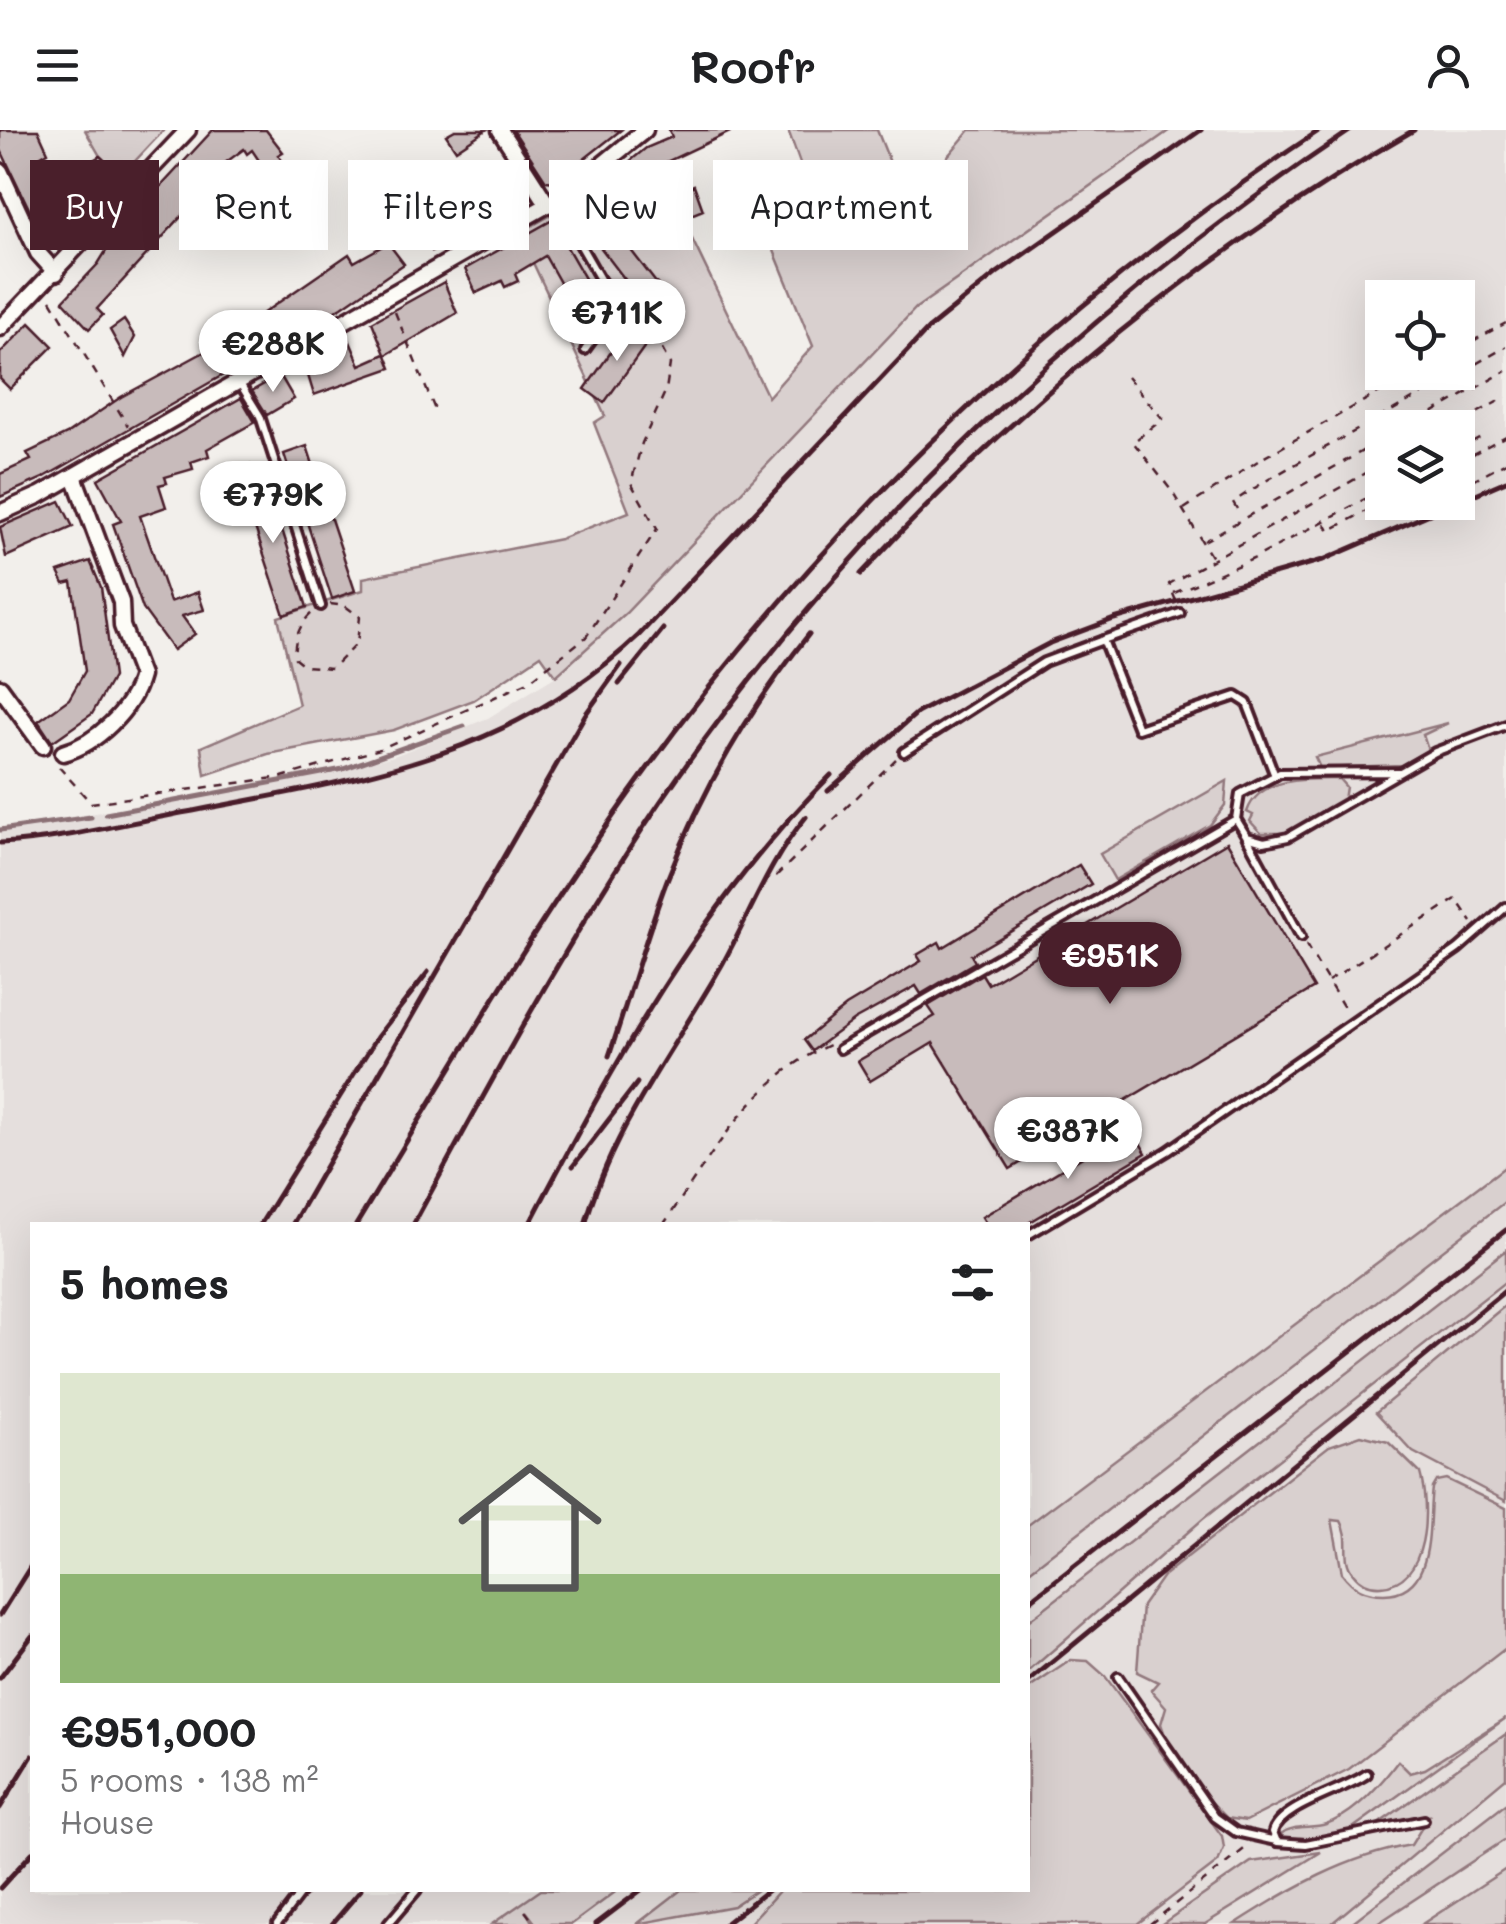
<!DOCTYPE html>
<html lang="en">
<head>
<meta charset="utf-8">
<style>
  :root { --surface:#fff; --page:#f2f2f2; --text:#202124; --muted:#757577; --accent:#4a1f2b }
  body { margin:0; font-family:Mali,sans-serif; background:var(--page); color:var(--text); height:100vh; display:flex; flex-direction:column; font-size:38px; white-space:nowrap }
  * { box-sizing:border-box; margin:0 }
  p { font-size:32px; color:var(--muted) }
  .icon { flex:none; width:55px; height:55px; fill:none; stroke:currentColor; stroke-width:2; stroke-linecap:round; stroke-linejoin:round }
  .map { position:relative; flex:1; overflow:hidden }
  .side { position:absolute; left:30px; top:1092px; width:1000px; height:670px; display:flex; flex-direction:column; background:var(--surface); border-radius:0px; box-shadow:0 10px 40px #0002 }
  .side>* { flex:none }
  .hud { position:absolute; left:30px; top:30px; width:1000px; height:90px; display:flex; gap:20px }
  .buttons { position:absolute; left:1365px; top:150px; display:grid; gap:20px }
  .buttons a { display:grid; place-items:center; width:110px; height:110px; border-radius:0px; background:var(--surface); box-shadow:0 10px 40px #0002; font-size:50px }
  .price { position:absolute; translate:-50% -85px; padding:0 22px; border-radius:35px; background:#fff; color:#222; font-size:32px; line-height:65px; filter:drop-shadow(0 2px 5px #0008) }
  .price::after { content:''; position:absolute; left:50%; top:60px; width:30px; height:22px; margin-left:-15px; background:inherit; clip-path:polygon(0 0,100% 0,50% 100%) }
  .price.current { background:var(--accent); color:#fff }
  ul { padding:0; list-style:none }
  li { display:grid; align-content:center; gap:20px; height:530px; padding:0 30px }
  li span { display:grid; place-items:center; height:310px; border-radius:0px; color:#555 }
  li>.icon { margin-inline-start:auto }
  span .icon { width:180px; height:180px; fill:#fffc; stroke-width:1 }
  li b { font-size:42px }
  h2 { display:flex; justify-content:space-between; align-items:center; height:120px; padding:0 30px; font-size:42px }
  .chip { padding:0 35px; border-radius:0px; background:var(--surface); box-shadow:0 10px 40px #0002; font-size:35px; line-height:90px }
  .chip.current { background:var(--accent); color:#fff }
  header { display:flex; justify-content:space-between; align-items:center; height:130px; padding:0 30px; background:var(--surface); font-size:45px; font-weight:600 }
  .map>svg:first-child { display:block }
</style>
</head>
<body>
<header><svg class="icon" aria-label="menu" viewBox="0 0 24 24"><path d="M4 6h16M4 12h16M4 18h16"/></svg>Roofr<svg class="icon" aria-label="person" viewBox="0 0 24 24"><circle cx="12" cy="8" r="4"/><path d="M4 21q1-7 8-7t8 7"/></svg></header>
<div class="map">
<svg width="1506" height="1794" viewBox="0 0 1506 1794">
  <rect width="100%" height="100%" fill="#f2efeb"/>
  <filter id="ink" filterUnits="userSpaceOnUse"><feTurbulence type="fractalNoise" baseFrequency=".01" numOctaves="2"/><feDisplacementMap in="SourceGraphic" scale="20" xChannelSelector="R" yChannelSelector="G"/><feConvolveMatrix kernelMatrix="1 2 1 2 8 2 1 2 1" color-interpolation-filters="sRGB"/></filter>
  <g filter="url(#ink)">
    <path fill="#e5dfdd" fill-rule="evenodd" d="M1170 0H1506V1739L1422 1794H0V699L287 651 394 626 488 588 556 546 626 483 916 178ZM1382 168H1458V242H1382ZM1382 298H1458V372H1382ZM32 1095H1028V1760H32Z"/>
    <g fill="#d9d0cf" stroke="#92787d" stroke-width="2.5">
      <path d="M85 0H164L121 46 100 26Z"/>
      <path d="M788 0H877L917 100 957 66 947 27 970 0H1170L916 178 626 483 556 546 541 525 474 570 394 600 268 624 205 645 201 617 299 575 278 487 363 460V448L560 409 629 382 594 293 605 286 519 103 564 78 615 35 647 96 681 86 768 267 813 216 755 74 784 62 778 48 801 36Z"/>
      <path d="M1448 593 1423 605 1428 620 1401 635 1320 638 1315 627Z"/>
      <path d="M1339 649 1346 657 1344 670 1286 703H1261L1250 691 1253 685 1247 682C1259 646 1308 649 1339 649Z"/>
      <path d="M1227 651 1225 675 1210 695 1115 750 1100 724Z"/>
      <path d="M1506 1036V1071L1028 1442V1395Z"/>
      <path d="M1506 1120V1151L1203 1389 1028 1542V1491Z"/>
      <path d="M1506 1175V1371L1413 1322 1376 1282Z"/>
      <path d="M1361 1305 1388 1312 1420 1343C1430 1378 1429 1453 1381 1456 1369 1457 1360 1452 1353 1443 1340 1428 1352 1408 1341 1391L1332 1390 1342 1443C1353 1458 1365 1464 1384 1464 1437 1464 1427 1394 1432 1358L1436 1351 1446 1349 1506 1378V1518L1349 1639 1246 1691 1227 1688 1197 1657 1166 1608 1161 1594 1166 1577 1151 1560 1158 1552 1137 1542 1142 1476 1163 1446 1329 1316Z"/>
      <path d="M1071 1530 1088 1531 1105 1546 1222 1706 1224 1718 1218 1732 1137 1794H749L780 1760H1028V1559Z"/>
      <path d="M1506 1588 1350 1700 1290 1712 1283 1709 1281 1704C1293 1694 1311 1699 1326 1694 1355 1684 1381 1654 1398 1631L1410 1643 1425 1639Z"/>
      <path d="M1506 1604V1648L1331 1794H1235C1289 1759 1347 1726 1411 1715L1429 1686 1378 1694Z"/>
      <path d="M1506 1674V1709L1377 1794H1350Z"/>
      <path d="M1321 1722 1205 1794H1162L1251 1732Z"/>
      <path d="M1506 1739V1794H1422Z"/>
      <path d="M541 1760H618L572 1794H536L526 1781 533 1794H492Z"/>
      <path d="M681 1760H757L733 1776 637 1794Z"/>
    </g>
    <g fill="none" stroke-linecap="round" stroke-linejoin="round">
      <g stroke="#8b6f75" stroke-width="5">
        <path d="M106 684 343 639 464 596"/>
        <path d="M0 700 91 687"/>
      </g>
    </g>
    <g fill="#c8bbbb" stroke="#4a1f2b" stroke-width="2.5">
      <path d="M0 0H38L48 22 41 26 64 74 93 41 88 33 100 26 121 46 63 111 43 108 0 18Z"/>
      <path d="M213 0H266L283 22 278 25 288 39 272 50 252 20 247 24 244 19 218 38 221 43 97 179 103 185 89 199 63 171 98 134 116 105Z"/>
      <path d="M455 0H486L456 20 446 5Z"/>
      <path d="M513 0H621L555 52 546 51Z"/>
      <path d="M669 0H734L664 33 669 45 637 58 603 84 667 167 649 181 588 101 582 105 569 81 646 18 672 7Z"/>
      <path d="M512 38 524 56 517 61 525 72 487 94 481 85 432 121 412 94 454 64 465 78Z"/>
      <path d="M694 55 703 80 686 87 675 63Z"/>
      <path d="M556 88 570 111 565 114 598 171 577 183 545 126 515 144 518 151 505 157 502 151 476 163 465 139Z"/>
      <path d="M388 113 404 134 342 177 43 348 0 367V344L31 330 27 323 67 304 121 267 217 215 349 124 354 132Z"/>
      <path d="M444 152 457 183 386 225 391 238 314 265 304 232 348 207 360 235 385 224 372 192Z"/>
      <path d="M124 190 135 207 125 227 110 200Z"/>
      <path d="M30 193 53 216 10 259 0 249V223Z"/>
      <path d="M630 195 650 209 604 273 585 259Z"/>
      <path d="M280 245 294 269 267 285 252 261Z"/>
      <path d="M241 268 255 292 207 319 209 326 191 332 193 339 165 347 167 353 159 355 166 377 140 386 170 472 198 462 204 480 182 486 195 504 173 520 143 479 113 394 121 391 98 349Z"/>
      <path d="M307 316 318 350 296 361 284 324Z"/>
      <path d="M250 335 265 382 275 378 307 477 284 485 236 340Z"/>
      <path d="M324 368 355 461 332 469 302 377Z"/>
      <path d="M60 371 73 397 6 427 0 397Z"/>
      <path d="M90 431 101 457 113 547 92 584 52 612 38 591 69 569 85 541 72 452 64 454 58 442Z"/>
      <path d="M1227 712 1314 858 1010 1039 933 913 870 951 858 931 935 886 928 876 982 844 988 854Z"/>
      <path d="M1079 735 1091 754 971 825 975 832 921 864 916 856 854 890 812 921 804 910 846 876 921 831 917 825 939 812 942 818Z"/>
      <path d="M1131 998 1146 1023 1025 1095H987L982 1087Z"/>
    </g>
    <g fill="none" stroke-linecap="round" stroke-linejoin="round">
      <defs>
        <g id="lane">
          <path d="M555 71 616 177 650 197"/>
          <path d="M585 220 616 177"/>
          <path d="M239 252 260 286 321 476"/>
          <path d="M1180 483 1103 510 1138 599 1236 566 1247 573 1275 646"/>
          <path d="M904 622 1044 532 1103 510"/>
          <path d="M1399 642 1280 643 1240 664 1236 689 1247 707 1264 712 1288 707 1435 622 1506 595"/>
          <path d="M1247 708 1301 807"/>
          <path d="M840 919 1236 689"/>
          <path d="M1028 1105 1168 1021 1458 819 1506 777"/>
          <path d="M1118 1547 1215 1687 1236 1702 1276 1711"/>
          <path d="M1367 1644C1343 1661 1280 1676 1273 1702L1277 1712 1306 1714 1424 1690"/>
          <path d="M277 1794 303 1760"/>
          <path d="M388 1794 417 1760"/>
        </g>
        <g id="street">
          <path d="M500 0 548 75"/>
          <path d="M0 41 38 123 56 143"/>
          <path d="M0 198 188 0"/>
          <path d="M0 383 40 365 565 65 645 0"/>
          <path d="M0 557 43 616"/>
          <path d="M63 623C96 614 132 580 141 546L122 496 121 472 74 346"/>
        </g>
      </defs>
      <use href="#lane" stroke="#4a1f2b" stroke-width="14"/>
      <use href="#street" stroke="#4a1f2b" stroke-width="21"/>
      <g stroke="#4a1f2b" stroke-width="2.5" stroke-dasharray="8 8" stroke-linecap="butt">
        <path d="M51 170 128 296"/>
        <path d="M395 182 435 280"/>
        <path d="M1458 219 1506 193"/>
        <path d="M1127 247 1163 289 1133 312 1171 360 1212 428"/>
        <path d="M1405 298 1506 241"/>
        <path d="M1450 298 1506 267"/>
        <path d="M1458 319 1483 306"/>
        <path d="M1458 332 1506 306"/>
        <path d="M1458 358 1506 332"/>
        <path d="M1406 372 1412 382 1430 372"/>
        <path d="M1184 379 1261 329 1415 242"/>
        <path d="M1237 379 1233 372 1269 349 1506 217"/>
        <path d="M1325 393 1329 401 1383 372"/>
        <path d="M1204 411 1382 310"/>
        <path d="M1174 463 1253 429 1382 360"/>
        <path d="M1176 471 1169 454 1382 334"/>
        <path d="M330 474 345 476 360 487 357 513 332 538 305 536 295 528C292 505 306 479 330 474Z"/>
        <path d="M59 637 91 673 282 647 380 619 528 552 586 507 657 399 631 353 642 313 666 260 670 234 656 208"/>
        <path d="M776 746 896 629"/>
        <path d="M1306 815 1346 881"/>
        <path d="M1328 851 1456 769 1472 792"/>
        <path d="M663 1095C710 1029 751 949 829 915"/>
        <path d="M525 1781 535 1794"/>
        <path d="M1150 1794 1248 1716"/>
      </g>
      <use href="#lane" stroke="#fdfcf7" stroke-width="6"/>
      <use href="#street" stroke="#fdfcf7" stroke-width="14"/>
      <g stroke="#4a1f2b" stroke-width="5">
        <path d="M861 444C1023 270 1207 119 1414 0"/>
        <path d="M619 554 663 499"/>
        <path d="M828 661 917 583 1050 513 1114 489 1323 430 1506 351"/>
        <path d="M0 713C63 710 126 693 187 682 356 650 510 628 639 505L928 199 997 143 1201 0"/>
        <path d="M609 926C629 868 645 808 667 750 701 662 750 578 809 504"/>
        <path d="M573 1036 637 953"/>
        <path d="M260 1095 377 907 428 842"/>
        <path d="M292 1095 585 585 621 535"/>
        <path d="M356 1095C449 942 539 787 644 643 828 390 1059 172 1320 0"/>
        <path d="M413 1095C491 951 569 807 661 671 843 405 1084 179 1351 0"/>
        <path d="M529 1095C616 930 698 778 831 645"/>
        <path d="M585 1095C611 999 675 918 723 833 750 784 770 730 806 687"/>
        <path d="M1028 1472 1506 1100"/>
        <path d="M0 1485 32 1434"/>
        <path d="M0 1548 32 1506"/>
        <path d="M1028 1552 1506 1160"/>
        <path d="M0 1678 32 1626"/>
        <path d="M0 1758 32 1723"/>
        <path d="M332 1794 361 1760"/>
        <path d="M596 1794 641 1760"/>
        <path d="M725 1794 768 1760"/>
      </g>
    </g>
  </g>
</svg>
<div class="buttons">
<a><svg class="icon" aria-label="locate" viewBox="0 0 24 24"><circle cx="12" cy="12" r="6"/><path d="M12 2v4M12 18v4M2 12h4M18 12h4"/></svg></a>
<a><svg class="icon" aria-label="layers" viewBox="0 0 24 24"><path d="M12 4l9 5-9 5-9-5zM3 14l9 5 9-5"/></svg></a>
</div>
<b class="price" style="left:617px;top:234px">€711K</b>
<b class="price" style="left:273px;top:265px">€288K</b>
<b class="price" style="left:273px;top:416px">€779K</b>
<b class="price current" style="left:1110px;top:877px">€951K</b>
<b class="price" style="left:1068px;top:1052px">€387K</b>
<div class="hud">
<a class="chip current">Buy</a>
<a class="chip">Rent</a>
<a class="chip">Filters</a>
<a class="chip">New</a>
<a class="chip">Apartment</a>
</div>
<section class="side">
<h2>5 homes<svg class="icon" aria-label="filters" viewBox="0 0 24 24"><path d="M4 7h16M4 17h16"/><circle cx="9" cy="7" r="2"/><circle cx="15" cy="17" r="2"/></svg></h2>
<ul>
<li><span style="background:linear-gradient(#dfe7d0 65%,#8fb573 0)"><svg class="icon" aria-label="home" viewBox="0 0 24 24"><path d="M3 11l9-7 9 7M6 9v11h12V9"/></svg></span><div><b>€951,000</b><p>5 rooms · 138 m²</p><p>House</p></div></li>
</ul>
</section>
</div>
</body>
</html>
